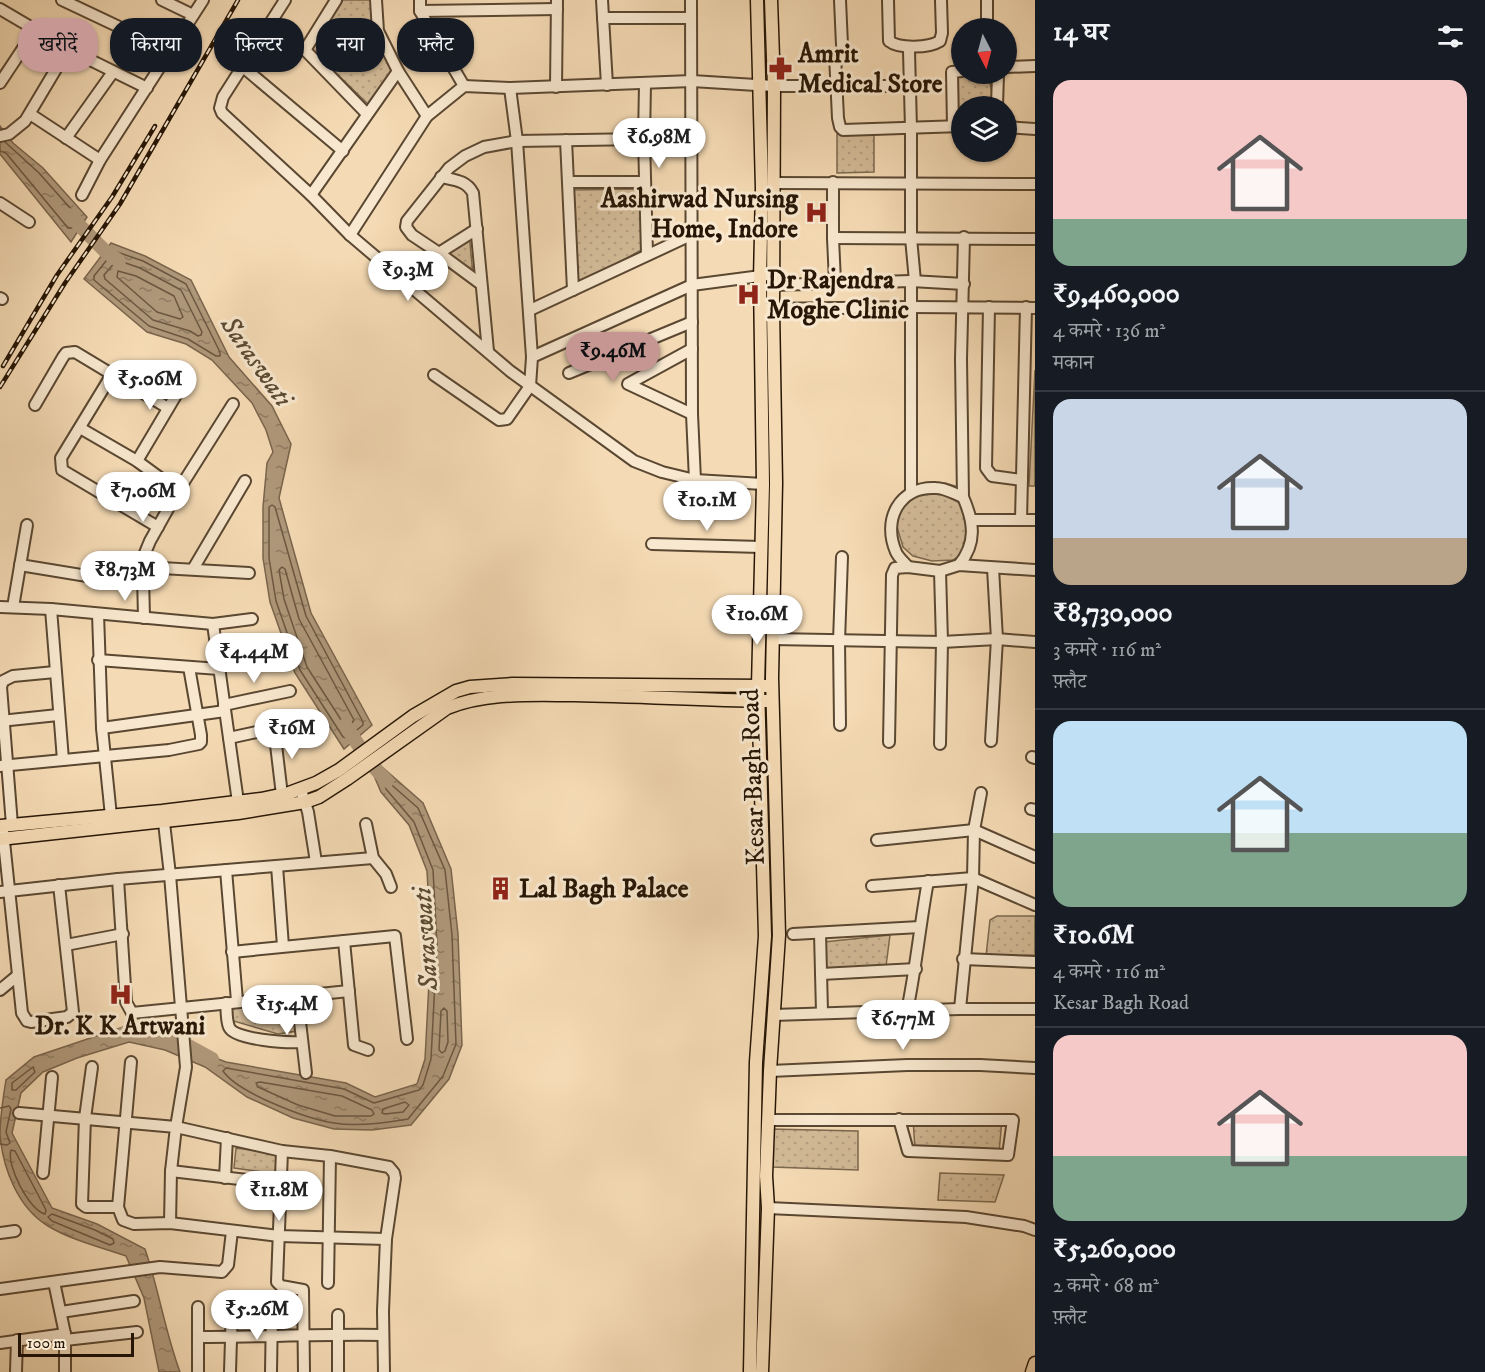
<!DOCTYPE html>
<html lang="hi">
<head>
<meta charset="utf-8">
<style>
  :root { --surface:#171b24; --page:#242831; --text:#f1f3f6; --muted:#9ea1a6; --line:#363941; --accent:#c59692 }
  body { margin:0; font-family:"IM FELL DW Pica","Noto Serif Devanagari",serif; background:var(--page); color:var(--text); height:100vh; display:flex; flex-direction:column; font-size:22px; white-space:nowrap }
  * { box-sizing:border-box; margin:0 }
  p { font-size:20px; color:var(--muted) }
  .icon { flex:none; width:33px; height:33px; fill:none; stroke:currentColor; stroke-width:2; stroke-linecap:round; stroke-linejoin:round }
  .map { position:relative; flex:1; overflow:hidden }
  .details { display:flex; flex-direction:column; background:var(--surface); width:450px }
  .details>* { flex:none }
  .guide { position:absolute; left:18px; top:18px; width:570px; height:54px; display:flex; gap:12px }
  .needle { width:39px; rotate:174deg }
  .controls { position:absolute; left:951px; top:18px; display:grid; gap:12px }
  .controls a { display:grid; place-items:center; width:66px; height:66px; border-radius:50%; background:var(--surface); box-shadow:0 2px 4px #0004; font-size:30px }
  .scale { position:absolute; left:18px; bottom:15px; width:116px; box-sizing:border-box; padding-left:6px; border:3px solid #271606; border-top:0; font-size:16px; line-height:21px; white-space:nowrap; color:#271606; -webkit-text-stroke:4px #f8e8cf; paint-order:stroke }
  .price { position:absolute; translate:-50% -51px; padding:0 14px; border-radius:21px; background:#fff; color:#222; font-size:20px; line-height:39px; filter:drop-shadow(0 2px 3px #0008) }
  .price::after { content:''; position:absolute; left:50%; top:36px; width:18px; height:14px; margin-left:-9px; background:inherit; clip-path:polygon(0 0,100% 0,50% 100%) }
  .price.on { background:var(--accent); color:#111 }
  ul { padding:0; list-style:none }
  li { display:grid; align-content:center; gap:12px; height:318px; padding:0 18px }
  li+li { border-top:2px solid var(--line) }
  li span { display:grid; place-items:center; height:186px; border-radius:18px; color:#555 }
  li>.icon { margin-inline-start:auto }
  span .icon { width:108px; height:108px; fill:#fffc; stroke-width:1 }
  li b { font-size:26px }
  h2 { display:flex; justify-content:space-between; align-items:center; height:72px; padding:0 18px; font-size:26px }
  .chip { padding:0 21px; border-radius:24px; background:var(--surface); box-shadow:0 2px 4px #0004; font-size:21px; line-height:54px }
  .chip.on { background:var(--accent); color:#111 }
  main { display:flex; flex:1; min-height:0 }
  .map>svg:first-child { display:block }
</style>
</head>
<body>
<main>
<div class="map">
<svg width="1035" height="1372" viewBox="0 0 1035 1372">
  <defs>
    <pattern id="grass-dots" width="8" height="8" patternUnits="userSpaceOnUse" patternTransform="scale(1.5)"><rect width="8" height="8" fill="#d2ba97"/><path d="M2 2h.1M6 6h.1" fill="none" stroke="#b49f81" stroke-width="1.8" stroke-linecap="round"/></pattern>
    <pattern id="water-ripples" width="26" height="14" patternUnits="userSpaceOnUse" patternTransform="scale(1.5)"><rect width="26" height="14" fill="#af987a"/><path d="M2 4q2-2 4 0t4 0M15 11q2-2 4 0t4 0" fill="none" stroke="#8e7b62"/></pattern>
  </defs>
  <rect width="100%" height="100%" fill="#f5dbb5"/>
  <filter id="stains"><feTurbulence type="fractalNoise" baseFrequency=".00333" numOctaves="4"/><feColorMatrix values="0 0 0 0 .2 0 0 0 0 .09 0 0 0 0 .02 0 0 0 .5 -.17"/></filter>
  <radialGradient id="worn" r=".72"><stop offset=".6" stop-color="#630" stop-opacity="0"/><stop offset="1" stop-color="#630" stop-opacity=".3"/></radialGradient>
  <g fill="url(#grass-dots)" stroke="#7c684e" stroke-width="1.5">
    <path d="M343 0H373L394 69 369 105 311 49Z"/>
    <path d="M956 74H988L995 106H962L961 117H958Z"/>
    <path d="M874 132V172L837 173V134Z"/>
    <path d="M642 189 643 249 577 286 570 190Z"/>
    <path d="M469 233 473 275 446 255Z"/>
    <path d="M1035 370V486H1029Z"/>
    <path d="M945 483 958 487 972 512 965 552 953 560 932 561 913 556 903 547 895 520 914 489Z"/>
    <path d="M997 916H1035V955L986 956 990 920Z"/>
    <path d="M890 935 886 966 823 972 824 942Z"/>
    <path d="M288 1000 294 1005 297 1031 278 1034 230 1020V1006Z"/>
    <path d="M913 1118 1002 1119 999 1153 915 1150Z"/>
    <path d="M770 1129 858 1131V1170L771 1167Z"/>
    <path d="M236 1148 280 1154 277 1174 234 1168Z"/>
    <path d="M940 1173 1004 1175 995 1202 938 1200Z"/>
  </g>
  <g fill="url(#water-ripples)" stroke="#79644c" stroke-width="1.5">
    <path d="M0 126 13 143 43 168 87 217 71 242 0 154Z"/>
    <path d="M111 243 145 256 191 280 229 357 272 406 291 444 279 498 311 613 372 725 344 749 295 673 270 602 263 558V507L267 463 273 452 266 430 252 403 212 360 186 344 147 332 84 279Z"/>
    <path d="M381 766 423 803 451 869 458 934 462 1045 449 1079 411 1125 372 1130 334 1129 293 1118 247 1097 205 1067 165 1050 129 1042 77 1058 43 1072 21 1093 12 1133 52 1208 97 1224 145 1249C159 1290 165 1332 180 1372H159L144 1298 126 1256C100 1247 71 1240 48 1226 18 1208 3 1169 0 1135 0 1117 3 1098 6 1080L34 1057 129 1025 226 1062 346 1083 375 1097 417 1084 425 1059 431 944 427 871 409 825 381 792 372 771Z"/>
  </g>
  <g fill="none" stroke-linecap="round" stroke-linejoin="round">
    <g stroke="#6b5740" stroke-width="1.5">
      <path d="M0 151 6 153 68 228H72L78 220V217L39 173 5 142"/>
      <path d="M114 251 143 261 186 284 220 352V356H216L188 339 149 326 94 280V276Z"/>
      <path d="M117 260 140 268 181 290 202 332 201 335 198 336 190 331 153 320 105 279 104 275Z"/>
      <path d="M118 271 136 276 174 296 183 317 180 319 157 312 117 277Z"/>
      <path d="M272 505 275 507 306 616 363 722V725L347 738 343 737 300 670 276 601 269 558V507Z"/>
      <path d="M282 567 285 569 299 619 354 720 349 727 345 726 307 667 284 599 279 570Z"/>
      <path d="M386 780 418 808 445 870 452 935 456 1044 443 1076 408 1119C385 1123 357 1127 334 1123 307 1119 238 1093 223 1071L226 1068 344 1089 374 1103 419 1090 423 1085 431 1059 437 944 433 870 414 822 386 789 384 783Z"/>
      <path d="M444 1008 447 1011 448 1042 445 1051 442 1053 439 1050 441 1011Z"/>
      <path d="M33 1067 35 1072 16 1090H12V1083Z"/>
      <path d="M260 1082 342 1096 372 1110 374 1114 371 1116H335L298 1105 258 1087 256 1083Z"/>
      <path d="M405 1102 409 1105 403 1112 385 1114 382 1113 383 1109Z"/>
      <path d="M0 1108 9 1106 11 1109 6 1132 10 1143 7 1145 0 1144"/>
      <path d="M11 1150 15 1151 46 1210 45 1214C29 1210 6 1165 11 1150Z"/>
      <path d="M52 1214 95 1230 113 1239 114 1243 110 1245 52 1221 48 1217Z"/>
    </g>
    <g stroke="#af987a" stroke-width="14">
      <path d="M69 215 105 251 119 261"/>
      <path d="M345 725 371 764 387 781"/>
      <path d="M123 1034 142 1027 179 1041 212 1059"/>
    </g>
    <defs>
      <g id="minor">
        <path d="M62 0 170 51"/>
        <path d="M162 0 193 15"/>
        <path d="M285 0 223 97 220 108 222 113 311 195 350 235 510 371 634 461 662 472 695 480 763 484"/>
        <path d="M376 0 378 31 398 71 427 116"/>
        <path d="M420 0V11L464 86"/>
        <path d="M602 0 607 85"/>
        <path d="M691 0 692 414 695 480"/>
        <path d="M840 0 842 45"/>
        <path d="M888 0 889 41C899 49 929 48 940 41L942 33 941 0"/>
        <path d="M987 0V28"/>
        <path d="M0 9 68 49 147 88"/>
        <path d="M420 11 557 9"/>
        <path d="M603 18H691"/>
        <path d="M272 21 305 50 367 114"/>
        <path d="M305 50 336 0"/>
        <path d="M909 51 911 129V238L915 281"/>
        <path d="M835 55 838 118 840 127 843 130 962 126"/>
        <path d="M243 67 343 151"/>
        <path d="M1006 67 1035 66"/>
        <path d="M0 83 35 30"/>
        <path d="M645 84 644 139 647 254"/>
        <path d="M556 87 557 0"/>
        <path d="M997 106 998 74"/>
        <path d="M30 114 100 160"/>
        <path d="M953 126 952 72 962 71"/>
        <path d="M1006 127 1035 129"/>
        <path d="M0 136 9 134 25 121 68 49"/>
        <path d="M66 138 113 72"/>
        <path d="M566 140 573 290"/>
        <path d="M441 177C454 180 466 180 473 193L488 351"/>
        <path d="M568 182H645"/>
        <path d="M833 182V238L835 282"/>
        <path d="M774 183 1035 184"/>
        <path d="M82 195 100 160 203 0"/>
        <path d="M311 195 398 71"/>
        <path d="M0 203 29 222"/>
        <path d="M477 229 439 253 481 284"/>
        <path d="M350 235 427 116 464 86 510 88 692 81 774 86H910"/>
        <path d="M833 238 1035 239"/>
        <path d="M439 253 412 235 406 227 407 221 449 168 465 156 484 147 517 141 644 139"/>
        <path d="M911 281V491"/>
        <path d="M774 285 911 281 964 284"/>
        <path d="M0 298 2 299"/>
        <path d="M989 307 986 468 992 476 1022 480"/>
        <path d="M766 309 911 307 1035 308"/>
        <path d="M530 310 691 235"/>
        <path d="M579 337 601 359"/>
        <path d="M532 357 692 285 768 275"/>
        <path d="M569 373 692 322"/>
        <path d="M434 375 499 420 507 419 530 386 532 357 517 141 510 88"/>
        <path d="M111 376 61 458 62 470 158 527"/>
        <path d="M35 405 63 357 66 353 75 352 168 408"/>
        <path d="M692 414 628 384 692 349"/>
        <path d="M80 428 137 461 178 491"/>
        <path d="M137 461 188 375"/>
        <path d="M971 520H1035"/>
        <path d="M1021 520 1026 307"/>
        <path d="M652 544 761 547"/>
        <path d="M20 565 87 576 143 575"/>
        <path d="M959 565C977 543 974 522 963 497L961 359 964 237"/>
        <path d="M144 567 249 573"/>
        <path d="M908 567C904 562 898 557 896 552 882 520 899 486 936 488 945 488 955 494 963 497"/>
        <path d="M193 569 245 481"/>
        <path d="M940 571 942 642 940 744"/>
        <path d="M0 607 51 609 213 624 252 619"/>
        <path d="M13 607 27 525"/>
        <path d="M51 609 63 760"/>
        <path d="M98 614 102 728 111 816"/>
        <path d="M144 618 143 575 145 553 150 541 178 491 233 404"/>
        <path d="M213 624 238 802"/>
        <path d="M772 639 942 642 997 639 1035 642"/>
        <path d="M98 660 219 669"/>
        <path d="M224 705 290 691"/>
        <path d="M0 721 58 715"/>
        <path d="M840 725 839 641 842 557"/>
        <path d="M102 728 225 711"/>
        <path d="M274 728 282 795"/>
        <path d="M229 738 307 721"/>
        <path d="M991 741 997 639 993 568"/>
        <path d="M889 742 892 575 895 568 908 567 940 571 959 565 1035 570"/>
        <path d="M1032 757 1035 758"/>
        <path d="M0 766 169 750 199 744 201 742V735L189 667"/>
        <path d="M301 790 308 812 316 862"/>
        <path d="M1031 809 1035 810"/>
        <path d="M163 814 170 875 186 1067 176 1127 171 1171 170 1223"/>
        <path d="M366 824 373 858 386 874 391 887"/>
        <path d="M12 825 1 687 3 681 13 676 55 672"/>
        <path d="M3 832 22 1013 27 1021 31 1022 67 1017 73 1012 59 885"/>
        <path d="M877 840 974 830 1035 857"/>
        <path d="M277 866 283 946"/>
        <path d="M226 870 237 1001"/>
        <path d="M118 879 126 1002 132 1013 349 991"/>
        <path d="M872 886 973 878 1035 905"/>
        <path d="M0 892 118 879 373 858"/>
        <path d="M820 933 822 1012"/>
        <path d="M793 934 920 927"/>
        <path d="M344 941 354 1045 368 1050"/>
        <path d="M66 945 123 934"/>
        <path d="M232 952 395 936 407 1039"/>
        <path d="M963 959 1035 962"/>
        <path d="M821 974 916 969"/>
        <path d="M0 990 17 976"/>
        <path d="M297 996 306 1073"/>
        <path d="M226 1003C227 1010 226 1020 229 1027 234 1040 288 1043 302 1042"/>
        <path d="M960 1009 973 878 974 830 981 793"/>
        <path d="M907 1011C916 968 920 924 928 881"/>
        <path d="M773 1015 960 1009H1035"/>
        <path d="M131 1062 118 1207 123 1220 134 1224 170 1223 279 1236 386 1239"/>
        <path d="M92 1067 85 1118 82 1204 86 1207H118"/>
        <path d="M770 1071 907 1065H980L1035 1068"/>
        <path d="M19 1113 176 1127 282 1151 330 1156 389 1167 394 1173 395 1178 386 1239 383 1311 384 1372"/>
        <path d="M769 1120H1013L1008 1155 908 1151 899 1119"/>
        <path d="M282 1151 277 1282 281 1286 303 1290 304 1372"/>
        <path d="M171 1171 281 1184"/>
        <path d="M43 1173 52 1077"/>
        <path d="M225 1178 227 1138"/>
        <path d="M768 1208 966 1217 1024 1226 1035 1230"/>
        <path d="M0 1233 15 1231"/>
        <path d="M54 1282 65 1334V1372"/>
        <path d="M328 1283 330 1156"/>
        <path d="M0 1289 160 1267 222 1272 228 1265 232 1231"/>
        <path d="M61 1312 134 1301"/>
        <path d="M198 1337C259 1337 321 1334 383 1335"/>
        <path d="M65 1340 137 1332"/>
        <path d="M0 1343 65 1334"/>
        <path d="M16 1372 17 1340"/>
        <path d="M198 1372V1307"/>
        <path d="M230 1372 232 1308"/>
        <path d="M271 1372 272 1310"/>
        <path d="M338 1372V1315"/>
      </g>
      <g id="major">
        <path d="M0 826 162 811 261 799 289 793 316 783 339 770 413 716 456 691 470 687 513 684 766 686"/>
        <path d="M0 839 238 813 305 802 319 797 347 779 447 708C487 692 532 695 574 695 638 696 703 700 767 701"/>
        <path d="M750 1372 756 1062 765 936 758 686 763 484 760 280 762 188 757 0"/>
        <path d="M762 1372 768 1208 766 1176 770 1071 779 935 772 678 776 483 773 309 774 86 771 0"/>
        <path d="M1032 1372 1035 1363"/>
      </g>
    </defs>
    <use href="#minor" stroke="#5a4732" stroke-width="14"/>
    <use href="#major" stroke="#271606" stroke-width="15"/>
    <use href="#minor" stroke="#f8e8cf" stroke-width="10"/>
    <use href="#major" stroke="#f5dbb5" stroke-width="12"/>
    <defs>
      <g id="rail">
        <path d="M3 366 57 275 112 197 155 126"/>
        <path d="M0 387 65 283 120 204 238 0"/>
      </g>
    </defs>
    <use href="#rail" stroke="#271606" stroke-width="4.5"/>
    <use href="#rail" stroke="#f8e8cf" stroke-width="2" stroke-dasharray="7" stroke-linecap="butt"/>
  </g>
  <defs>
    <symbol id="pharmacy-bare" viewBox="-9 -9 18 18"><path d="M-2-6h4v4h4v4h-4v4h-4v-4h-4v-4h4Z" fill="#8f2418" stroke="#f8e8cf" stroke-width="2.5" paint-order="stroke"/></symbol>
    <symbol id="hospital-bare" viewBox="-9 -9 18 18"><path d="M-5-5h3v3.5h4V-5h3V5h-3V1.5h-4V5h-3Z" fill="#8f2418" stroke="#f8e8cf" stroke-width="2.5" paint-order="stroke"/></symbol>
    <symbol id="building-bare" viewBox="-9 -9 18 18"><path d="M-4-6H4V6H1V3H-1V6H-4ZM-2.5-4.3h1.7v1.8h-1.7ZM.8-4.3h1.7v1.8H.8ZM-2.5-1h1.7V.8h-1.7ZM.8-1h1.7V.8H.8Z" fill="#8f2418" stroke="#f8e8cf" stroke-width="2.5" paint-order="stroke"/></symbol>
  </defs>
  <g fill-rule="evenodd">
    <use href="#pharmacy-bare" x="764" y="52" width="33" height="33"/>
    <use href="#hospital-bare" x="800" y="196" width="33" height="33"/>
    <use href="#hospital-bare" x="732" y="278" width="33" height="33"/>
    <use href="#building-bare" x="484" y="872" width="33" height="33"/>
    <use href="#hospital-bare" x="104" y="978" width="33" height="33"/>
  </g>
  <g text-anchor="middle" stroke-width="6" stroke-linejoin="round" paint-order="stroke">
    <g font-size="26" font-weight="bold" fill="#271606" stroke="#f8e8cf" text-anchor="start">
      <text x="798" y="62">Amrit<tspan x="798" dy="30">Medical Store</tspan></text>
      <text x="798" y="207" text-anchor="end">Aashirwad Nursing<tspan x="798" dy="30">Home, Indore</tspan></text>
      <text x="767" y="288">Dr Rajendra<tspan x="767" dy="30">Moghe Clinic</tspan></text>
      <text x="519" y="897">Lal Bagh Palace</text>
      <text x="120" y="1034" text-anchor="middle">Dr. K K Artwani</text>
    </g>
    <g font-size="26" fill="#271606" stroke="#f8e8cf">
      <text transform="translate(752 777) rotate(-92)" y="9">Kesar Bagh Road</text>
    </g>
    <g font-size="27" font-style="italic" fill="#5d4a34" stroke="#f8e8cf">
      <text transform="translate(257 361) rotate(55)" y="9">Saraswati</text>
      <text transform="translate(425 939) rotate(-94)" y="9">Saraswati</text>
    </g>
  </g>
  <rect width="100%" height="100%" filter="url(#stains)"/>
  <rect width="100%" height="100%" fill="url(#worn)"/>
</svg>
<div class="controls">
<a><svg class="needle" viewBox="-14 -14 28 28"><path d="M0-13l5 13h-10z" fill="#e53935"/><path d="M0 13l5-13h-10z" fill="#9ea1a6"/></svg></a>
<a><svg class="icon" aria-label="layers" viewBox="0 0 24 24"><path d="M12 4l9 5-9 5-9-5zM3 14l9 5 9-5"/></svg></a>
</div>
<div class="scale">100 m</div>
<b class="price" style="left:659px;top:169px">₹6.98M</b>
<b class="price" style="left:408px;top:302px">₹9.3M</b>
<b class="price on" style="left:613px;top:383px">₹9.46M</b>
<b class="price" style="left:150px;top:411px">₹5.06M</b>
<b class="price" style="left:143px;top:523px">₹7.06M</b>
<b class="price" style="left:707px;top:532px">₹10.1M</b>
<b class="price" style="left:125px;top:602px">₹8.73M</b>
<b class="price" style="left:757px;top:646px">₹10.6M</b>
<b class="price" style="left:254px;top:684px">₹4.44M</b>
<b class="price" style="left:292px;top:760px">₹16M</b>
<b class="price" style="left:287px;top:1036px">₹15.4M</b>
<b class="price" style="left:903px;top:1051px">₹6.77M</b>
<b class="price" style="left:279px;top:1222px">₹11.8M</b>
<b class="price" style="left:257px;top:1341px">₹5.26M</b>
<div class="guide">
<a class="chip on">खरीदें</a>
<a class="chip">किराया</a>
<a class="chip">फ़िल्टर</a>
<a class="chip">नया</a>
<a class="chip">फ़्लैट</a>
</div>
</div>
<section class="details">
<h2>14 घर<svg class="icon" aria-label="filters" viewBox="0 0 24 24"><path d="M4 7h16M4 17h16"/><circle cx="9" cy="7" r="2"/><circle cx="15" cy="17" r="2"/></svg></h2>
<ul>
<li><span style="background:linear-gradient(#f6c9c9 75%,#7fa58c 0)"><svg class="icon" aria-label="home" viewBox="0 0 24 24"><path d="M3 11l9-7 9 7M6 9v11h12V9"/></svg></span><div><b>₹9,460,000</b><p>4 कमरे · 136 m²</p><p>मकान</p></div></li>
<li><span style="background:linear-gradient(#c9d6e8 75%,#b9a48a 0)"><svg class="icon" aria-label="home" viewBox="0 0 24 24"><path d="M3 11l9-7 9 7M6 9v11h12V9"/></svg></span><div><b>₹8,730,000</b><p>3 कमरे · 116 m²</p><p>फ़्लैट</p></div></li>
<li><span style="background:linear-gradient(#bfe0f5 60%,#7fa58c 0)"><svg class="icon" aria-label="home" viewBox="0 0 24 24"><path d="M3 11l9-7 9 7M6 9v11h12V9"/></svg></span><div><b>₹10.6M</b><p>4 कमरे · 116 m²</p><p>Kesar Bagh Road</p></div></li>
<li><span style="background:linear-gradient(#f6c9c9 65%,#7fa58c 0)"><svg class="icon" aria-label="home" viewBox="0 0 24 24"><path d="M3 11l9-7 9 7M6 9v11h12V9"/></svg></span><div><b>₹5,260,000</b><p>2 कमरे · 68 m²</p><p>फ़्लैट</p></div></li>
</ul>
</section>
</main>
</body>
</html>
